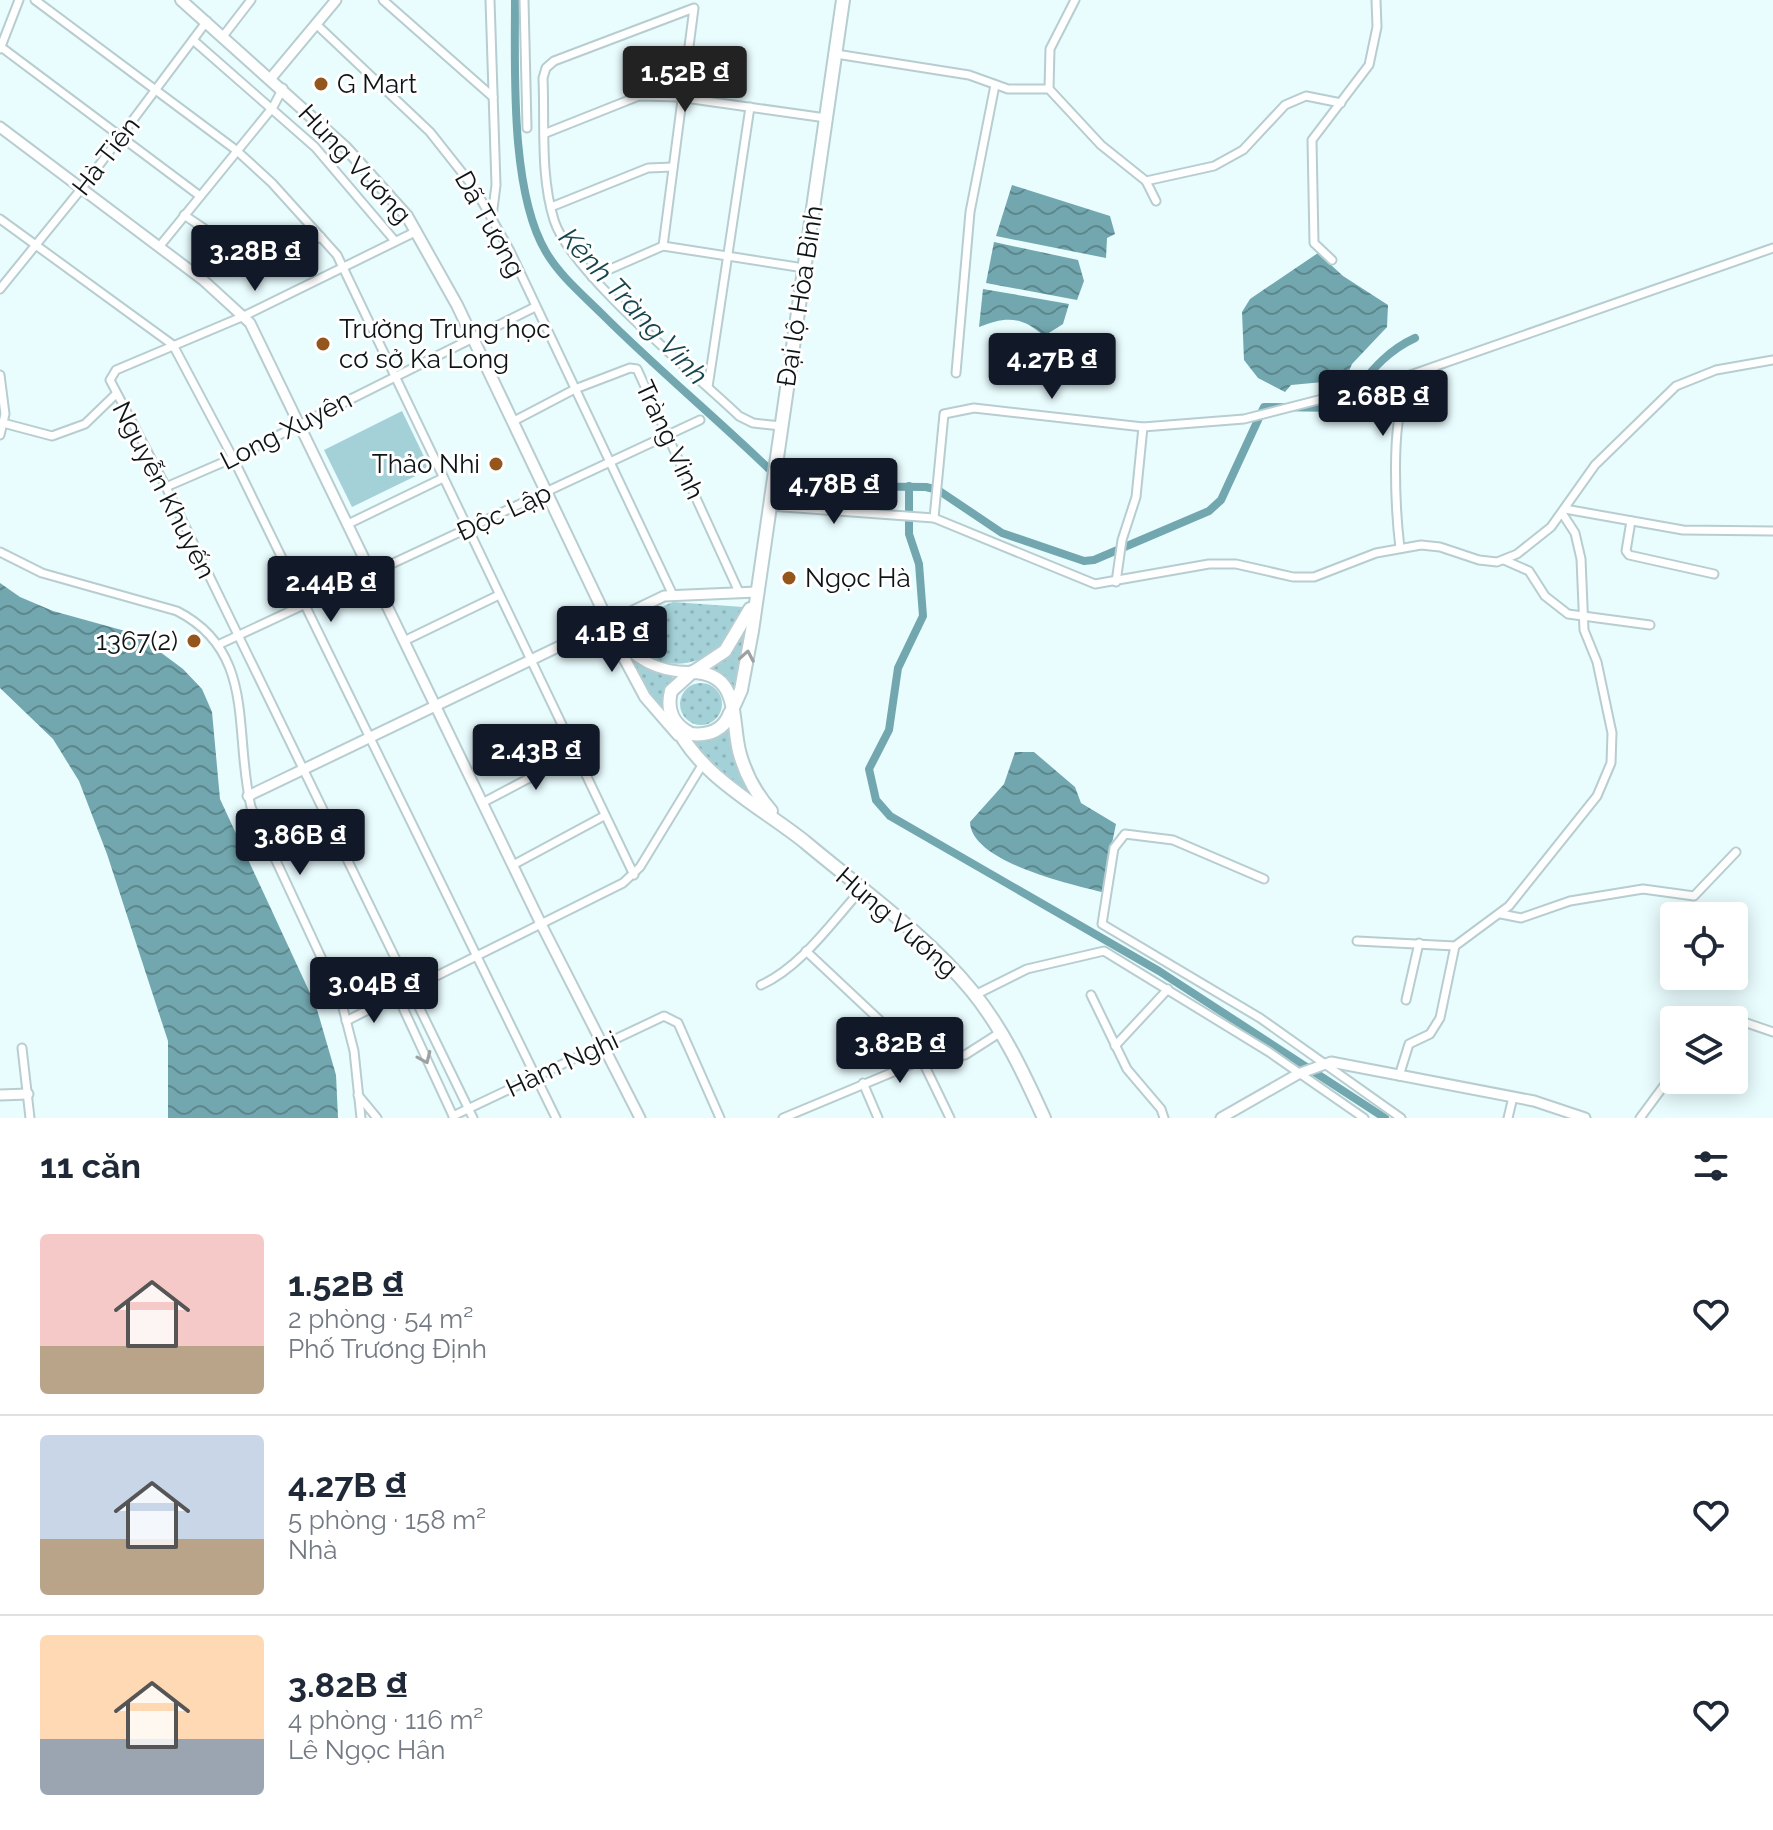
<!DOCTYPE html>
<html lang="vi">
<head>
<meta charset="utf-8">
<style>
  :root { --surface:#fff; --page:#f2f2f3; --text:#1f2937; --muted:#747a83; --line:#e0e1e3; --accent:#111827 }
  body { margin:0; font-family:Raleway,sans-serif; background:var(--page); color:var(--text); height:100vh; display:flex; flex-direction:column; font-size:30px; white-space:nowrap }
  * { box-sizing:border-box; margin:0 }
  p { font-size:26px; color:var(--muted) }
  .icon { flex:none; width:44px; height:44px; fill:none; stroke:currentColor; stroke-width:2; stroke-linecap:round; stroke-linejoin:round }
  .map { position:relative; height:1118px; overflow:hidden }
  .details { display:flex; flex-direction:column; background:var(--surface); flex:1 }
  .details>* { flex:none }
  .buttons { position:absolute; left:1660px; top:902px; display:grid; gap:16px }
  .buttons a { display:grid; place-items:center; width:88px; height:88px; border-radius:8px; background:var(--surface); box-shadow:0 4px 20px #0003; font-size:40px }
  .price { position:absolute; translate:-50% -68px; padding:0 18px; border-radius:8px; background:var(--accent); color:#fff; font-size:26px; line-height:52px; filter:drop-shadow(0 2px 4px #0008) }
  .price::after { content:''; position:absolute; left:50%; top:48px; width:24px; height:18px; margin-left:-12px; background:inherit; clip-path:polygon(0 0,100% 0,50% 100%) }
  .price.active { background:#222; color:#fff }
  ul { padding:0; list-style:none }
  li { display:flex; align-items:center; gap:24px; height:200px; padding:0 40px }
  li+li { border-top:2px solid var(--line) }
  li span { display:grid; place-items:center; flex:none; width:224px; height:160px; border-radius:8px; color:#555 }
  li>.icon { margin-inline-start:auto }
  span .icon { width:96px; height:96px; fill:#fffc; stroke-width:1 }
  li b { font-size:34px }
  h2 { display:flex; justify-content:space-between; align-items:center; height:96px; padding:0 40px; font-size:34px }
  .map>svg:first-child { display:block }
</style>
</head>
<body>
<div class="map">
<svg width="1773" height="1118" viewBox="0 0 1773 1118">
  <defs>
    <pattern id="grass-dots" width="8" height="8" patternUnits="userSpaceOnUse" patternTransform="scale(2)"><rect width="8" height="8" fill="#a4d1d8"/><path d="M2 2h.1M6 6h.1" fill="none" stroke="#8cb3b9" stroke-width="1.8" stroke-linecap="round"/></pattern>
    <pattern id="water-waves" width="16" height="10" patternUnits="userSpaceOnUse" patternTransform="scale(2)"><rect width="16" height="10" fill="#72a7af"/><path d="M0 5q4-4 8 0t8 0" fill="none" stroke="#5c878d"/></pattern>
  </defs>
  <rect width="100%" height="100%" fill="#e9fcfe"/>
  <g fill="url(#grass-dots)">
    <path d="M673 602 743 607C725 671 652 686 619 625Z"/>
    <path d="M747 628 736 691 712 669 731 653Z"/>
    <path d="M629 659 676 679 666 697 664 711 645 688Z"/>
    <circle cx="701" cy="704" r="21"/>
    <path d="M730 728 735 758 751 797 690 742 704 740Z"/>
  </g>
  <path fill="#a4d1d8" d="M402 411 430 469 352 507 324 450Z"/>
  <g fill="url(#water-waves)">
    <path d="M1012 185 1110 216 1115 234 1107 238 1106 258 996 236Z"/>
    <path d="M994 242 1078 260 1084 281 1077 300 986 283Z"/>
    <path d="M1318 253 1343 276 1388 305 1387 327 1352 364 1345 380 1291 385 1285 392 1258 378 1244 360 1242 312 1250 299Z"/>
    <path d="M983 289 1069 304 1063 324 1044 336C1021 316 1006 316 979 327Z"/>
    <path d="M0 583 20 597 53 611 136 634 183 669 202 689 212 712 220 799 316 1006 336 1075 338 1118H168V1041L107 854 79 781 53 739 0 688Z"/>
    <path d="M1015 752H1034L1075 787 1081 803 1116 824 1102 892C1070 884 971 862 970 822L1004 784Z"/>
  </g>
  <g fill="none" stroke-linecap="round" stroke-linejoin="round">
    <g stroke="#72a7af" stroke-width="8">
      <path d="M515 0C515 69 510 192 546 252 560 276 583 295 603 315 656 368 714 416 768 468"/>
      <path d="M780 480 806 486 926 487 938 490 1002 533 1084 561 1094 560 1209 511 1221 500 1264 407 1340 408C1365 381 1380 354 1415 338"/>
      <path d="M909 486V534L919 564 923 616 898 668 889 730 869 769 876 800 890 816 1159 971 1385 1118"/>
    </g>
    <defs>
      <g id="minor">
        <path d="M35 0 236 150 272 183 337 255 634 875"/>
        <path d="M383 0 493 97"/>
        <path d="M490 0 496 185 492 217"/>
        <path d="M524 0 527 128"/>
        <path d="M316 24 430 132 475 189 510 251 672 593"/>
        <path d="M224 35 251 0"/>
        <path d="M193 40 315 147 395 241"/>
        <path d="M1 47 200 196"/>
        <path d="M0 49 19 0"/>
        <path d="M836 54 969 75 1008 89H1049L1101 145 1146 181 1156 201"/>
        <path d="M1049 89 1050 49 1075 0"/>
        <path d="M546 133 639 96 678 97 826 118"/>
        <path d="M1146 181 1214 166 1243 150 1285 105 1306 96 1341 103"/>
        <path d="M551 207 648 168 673 167"/>
        <path d="M184 215 257 264 321 237"/>
        <path d="M0 219 173 345 233 458 556 1118"/>
        <path d="M417 231 244 316 116 370 110 380 166 487 473 1118"/>
        <path d="M663 246 694 8 554 61 546 68 543 78C545 123 540 176 554 220 570 272 695 374 739 416L753 423 781 426"/>
        <path d="M159 247 273 107 283 88"/>
        <path d="M1332 260 1314 243 1312 140 1369 65 1377 27 1376 0"/>
        <path d="M592 277 663 246 804 268"/>
        <path d="M0 289 82 188 207 21"/>
        <path d="M956 373 970 212 995 85"/>
        <path d="M0 375 5 414 0 435"/>
        <path d="M708 387 750 107"/>
        <path d="M512 422 575 389 630 368 637 369 739 592"/>
        <path d="M3 423 52 436 85 424 115 395"/>
        <path d="M166 487 233 458 535 307"/>
        <path d="M769 506 934 518 1095 584 1209 564H1236L1293 577H1314L1376 553 1421 545 1440 547 1479 560 1497 562 1517 554 1551 527 1595 465 1676 386 1716 370 1773 360"/>
        <path d="M1565 509 1683 530 1773 531"/>
        <path d="M934 518 944 414 974 408 1143 427 1244 419 1396 380 1773 248"/>
        <path d="M1631 521 1626 551 1629 555 1714 574"/>
        <path d="M348 524 443 478"/>
        <path d="M1400 548C1396 516 1390 422 1406 395 1412 384 1423 377 1434 371"/>
        <path d="M0 552 42 573 177 611C257 652 233 731 251 807L341 1000 354 1051 361 1118"/>
        <path d="M1504 560 1529 571 1545 596 1568 614 1650 625"/>
        <path d="M1116 582 1122 540 1136 497 1143 427"/>
        <path d="M404 641 499 595"/>
        <path d="M220 644 700 420"/>
        <path d="M484 802 575 754"/>
        <path d="M513 865 604 816"/>
        <path d="M1264 879 1173 840 1125 834 1114 848 1102 924 1260 1018 1401 1118"/>
        <path d="M1501 914 1521 918 1570 901 1643 889 1694 896 1736 852"/>
        <path d="M1357 941 1455 946"/>
        <path d="M806 951 922 1060 950 1118"/>
        <path d="M761 985C801 967 832 922 861 890"/>
        <path d="M975 995 1027 969 1104 951 1269 1052 1364 1118"/>
        <path d="M1091 995 1127 1069 1161 1109 1164 1118"/>
        <path d="M398 997 454 1118"/>
        <path d="M1406 1000 1419 943"/>
        <path d="M1712 1020 1732 1018 1773 1032"/>
        <path d="M346 1021 623 883 640 867 704 762"/>
        <path d="M1115 1046 1168 989"/>
        <path d="M22 1048 30 1118"/>
        <path d="M1399 1076 1409 1044 1430 1034 1440 1018 1455 946 1509 906 1597 796 1611 763 1612 733 1597 662 1584 630 1581 559 1575 533 1562 513"/>
        <path d="M863 1083 878 1118"/>
        <path d="M358 1095 377 1118"/>
        <path d="M453 1116 664 1016 678 1023 720 1118"/>
        <path d="M783 1118 922 1060 965 1055 1001 1032"/>
        <path d="M1508 1118 1513 1097"/>
        <path d="M1640 1118 1674 1072"/>
      </g>
      <g id="tertiary">
        <path d="M271 78 336 0"/>
        <path d="M0 127 203 280 250 323 542 926 640 1118"/>
        <path d="M248 796 664 596 757 592"/>
        <path d="M0 1095 28 1094"/>
        <path d="M1221 1118 1298 1074 1331 1062 1534 1101 1585 1118"/>
      </g>
      <g id="secondary">
        <path d="M181 0 346 148 407 216 457 305 614 634C634 659 660 673 692 672"/>
        <path d="M614 639 645 697 678 735"/>
      </g>
      <g id="trunk">
        <path d="M695 671 725 651 750 609"/>
        <path d="M730 713C724 730 709 736 691 734 673 725 666 711 671 691L692 672C740 673 731 717 739 751 745 774 756 794 771 811"/>
        <path d="M673 719C696 775 760 806 805 842 861 889 926 935 972 991 1003 1029 1024 1074 1044 1118"/>
        <path d="M728 719 741 690 752 631 843 0"/>
      </g>
    </defs>
    <use href="#minor" stroke="#b7cdd0" stroke-width="11"/>
    <use href="#tertiary" stroke="#b7cdd0" stroke-width="13"/>
    <use href="#secondary" stroke="#b7cdd0" stroke-width="14"/>
    <use href="#trunk" stroke="#b7cdd0" stroke-width="16"/>
    <use href="#minor" stroke="#fff" stroke-width="7"/>
    <use href="#tertiary" stroke="#fff" stroke-width="9"/>
    <use href="#secondary" stroke="#fff" stroke-width="10"/>
    <use href="#trunk" stroke="#fff" stroke-width="12"/>
  </g>
  <defs><path id="oneway-chevron" d="M-2-3.5L2.5 0L-2 3.5" fill="none" stroke-width="1.6" stroke-linecap="round" stroke-linejoin="round" transform="scale(2)"/></defs>
  <g stroke="#9ea1a2">
    <use href="#oneway-chevron" transform="translate(747 656) rotate(-80)"/>
    <use href="#oneway-chevron" transform="translate(425 1058) rotate(66)"/>
  </g>
  <g fill="#95561e" stroke="#fff" stroke-width="3">
    <circle cx="321" cy="84" r="8"/>
    <circle cx="323" cy="344" r="8"/>
    <circle cx="496" cy="464" r="8"/>
    <circle cx="789" cy="578" r="8"/>
    <circle cx="194" cy="641" r="8"/>
  </g>
  <g text-anchor="middle" stroke-width="6" stroke-linejoin="round" paint-order="stroke">
    <g font-size="26" fill="#0d1516" stroke="#fff" text-anchor="start">
      <text x="337" y="93">G Mart</text>
      <text x="339" y="338">Trường Trung học<tspan x="339" dy="30">cơ sở Ka Long</tspan></text>
      <text x="480" y="473" text-anchor="end">Thảo Nhi</text>
      <text x="805" y="587">Ngọc Hà</text>
      <text x="178" y="650" text-anchor="end">1367(2)</text>
    </g>
    <g font-size="26" fill="#0d1516" stroke="#fff">
      <text transform="translate(106 156) rotate(-52)" y="9">Hà Tiên</text>
      <text transform="translate(355 164) rotate(47)" y="9">Hùng Vương</text>
      <text transform="translate(490 224) rotate(61)" y="9">Dã Tượng</text>
      <text transform="translate(800 296) rotate(-81)" y="9">Đại lộ Hòa Bình</text>
      <text transform="translate(286 430) rotate(-27)" y="9">Long Xuyên</text>
      <text transform="translate(670 440) rotate(65)" y="9">Tràng Vinh</text>
      <text transform="translate(164 490) rotate(63)" y="9">Nguyễn Khuyến</text>
      <text transform="translate(504 512) rotate(-25)" y="9">Độc Lập</text>
      <text transform="translate(897 922) rotate(41)" y="9">Hùng Vương</text>
      <text transform="translate(562 1064) rotate(-25)" y="9">Hàm Nghi</text>
    </g>
    <g font-size="28" font-style="italic" fill="#17474e" stroke="#fff">
      <text transform="translate(634 306) rotate(47)" y="10">Kênh Tràng Vinh</text>
    </g>
  </g>
</svg>
<div class="buttons">
<a><svg class="icon" aria-label="locate" viewBox="0 0 24 24"><circle cx="12" cy="12" r="6"/><path d="M12 2v4M12 18v4M2 12h4M18 12h4"/></svg></a>
<a><svg class="icon" aria-label="layers" viewBox="0 0 24 24"><path d="M12 4l9 5-9 5-9-5zM3 14l9 5 9-5"/></svg></a>
</div>
<b class="price active" style="left:685px;top:114px">1.52B ₫</b>
<b class="price" style="left:255px;top:293px">3.28B ₫</b>
<b class="price" style="left:1052px;top:401px">4.27B ₫</b>
<b class="price" style="left:1383px;top:438px">2.68B ₫</b>
<b class="price" style="left:834px;top:526px">4.78B ₫</b>
<b class="price" style="left:331px;top:624px">2.44B ₫</b>
<b class="price" style="left:612px;top:674px">4.1B ₫</b>
<b class="price" style="left:536px;top:792px">2.43B ₫</b>
<b class="price" style="left:300px;top:877px">3.86B ₫</b>
<b class="price" style="left:374px;top:1025px">3.04B ₫</b>
<b class="price" style="left:900px;top:1085px">3.82B ₫</b>
</div>
<section class="details">
<h2>11 căn<svg class="icon" aria-label="filters" viewBox="0 0 24 24"><path d="M4 7h16M4 17h16"/><circle cx="9" cy="7" r="2"/><circle cx="15" cy="17" r="2"/></svg></h2>
<ul>
<li><span style="background:linear-gradient(#f6c9c9 70%,#b9a48a 0)"><svg class="icon" aria-label="home" viewBox="0 0 24 24"><path d="M3 11l9-7 9 7M6 9v11h12V9"/></svg></span><div><b>1.52B ₫</b><p>2 phòng · 54 m²</p><p>Phố Trương Định</p></div><svg class="icon" aria-label="heart" viewBox="0 0 24 24"><path d="M12 20l-8-8c-3-5 5-10 8-4 3-6 11-1 8 4z"/></svg></li>
<li><span style="background:linear-gradient(#c9d6e8 65%,#b9a48a 0)"><svg class="icon" aria-label="home" viewBox="0 0 24 24"><path d="M3 11l9-7 9 7M6 9v11h12V9"/></svg></span><div><b>4.27B ₫</b><p>5 phòng · 158 m²</p><p>Nhà</p></div><svg class="icon" aria-label="heart" viewBox="0 0 24 24"><path d="M12 20l-8-8c-3-5 5-10 8-4 3-6 11-1 8 4z"/></svg></li>
<li><span style="background:linear-gradient(#ffd9b3 65%,#9aa5b1 0)"><svg class="icon" aria-label="home" viewBox="0 0 24 24"><path d="M3 11l9-7 9 7M6 9v11h12V9"/></svg></span><div><b>3.82B ₫</b><p>4 phòng · 116 m²</p><p>Lê Ngọc Hân</p></div><svg class="icon" aria-label="heart" viewBox="0 0 24 24"><path d="M12 20l-8-8c-3-5 5-10 8-4 3-6 11-1 8 4z"/></svg></li>
</ul>
</section>
</body>
</html>
